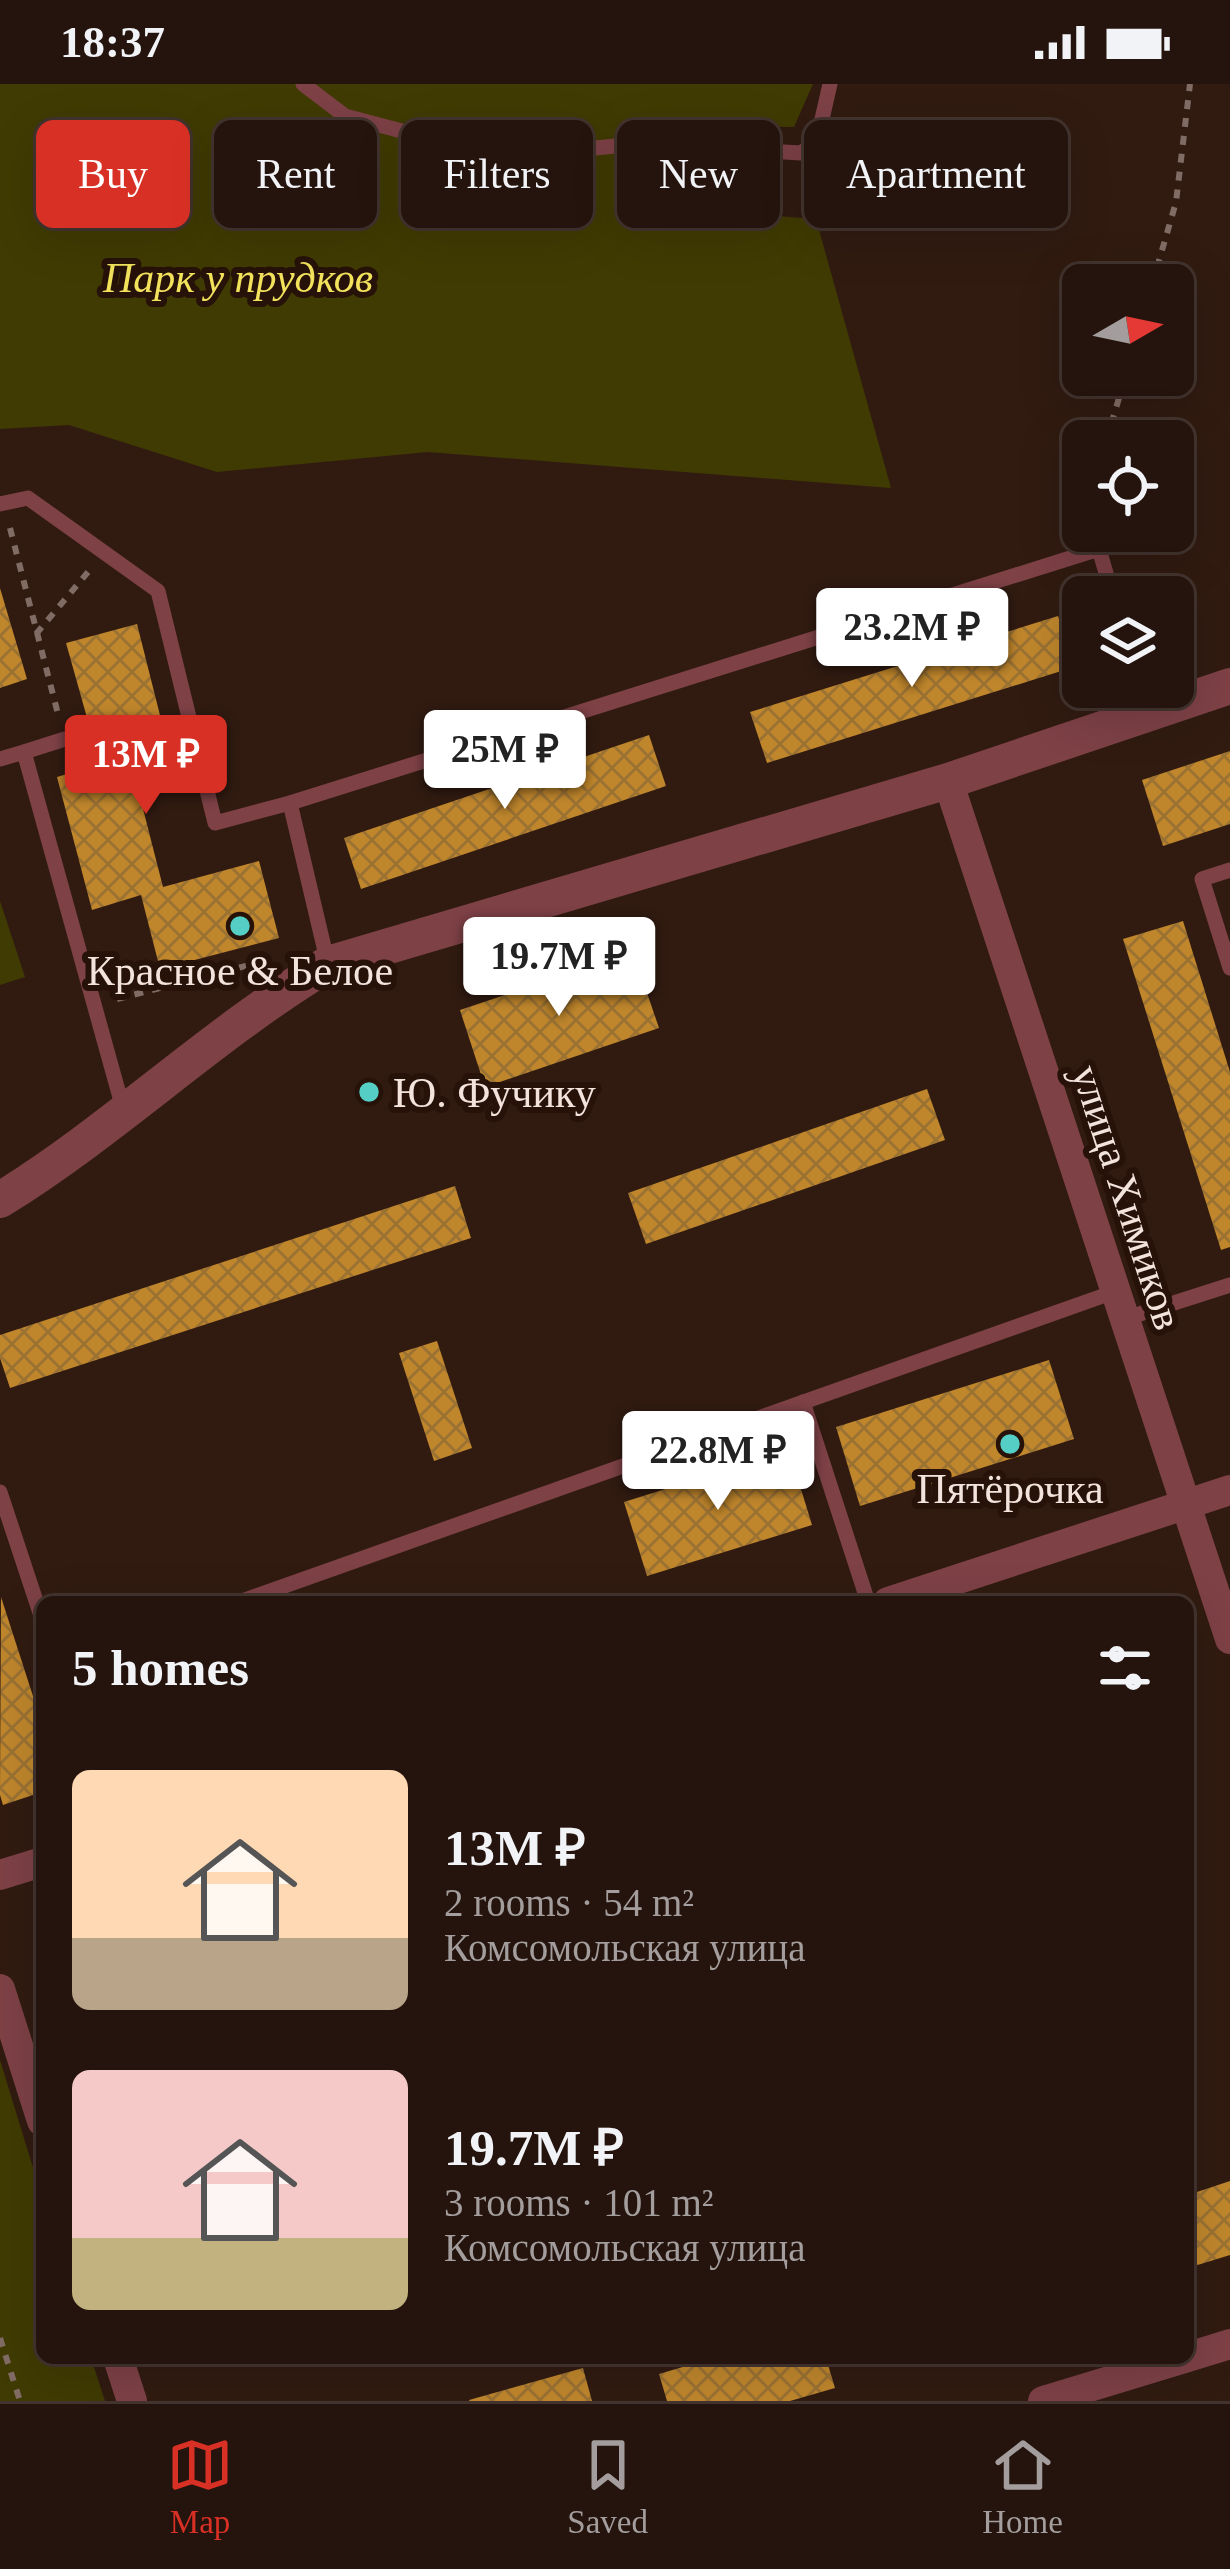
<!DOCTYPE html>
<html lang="en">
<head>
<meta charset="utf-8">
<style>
  :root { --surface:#25140d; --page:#2d1d16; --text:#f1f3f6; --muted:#a39e9d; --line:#42332e; --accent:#d93025 }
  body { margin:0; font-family:"Times New Roman",serif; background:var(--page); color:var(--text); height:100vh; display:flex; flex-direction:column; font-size:45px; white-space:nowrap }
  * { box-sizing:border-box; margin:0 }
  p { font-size:39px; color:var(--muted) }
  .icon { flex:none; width:66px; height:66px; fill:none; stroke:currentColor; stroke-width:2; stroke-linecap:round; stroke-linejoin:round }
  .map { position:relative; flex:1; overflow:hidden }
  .sheet { position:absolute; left:36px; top:1512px; width:1158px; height:768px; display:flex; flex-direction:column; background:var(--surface); border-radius:18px; box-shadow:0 12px 48px #0002,0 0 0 3px var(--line) }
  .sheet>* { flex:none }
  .hud { position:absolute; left:36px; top:36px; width:1158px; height:108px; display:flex; gap:24px }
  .needle { width:78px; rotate:81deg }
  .tools { position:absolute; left:1062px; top:180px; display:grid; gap:24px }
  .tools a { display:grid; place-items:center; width:132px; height:132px; border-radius:18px; background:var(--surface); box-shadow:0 12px 48px #0002,0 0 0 3px var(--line); font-size:60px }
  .price { position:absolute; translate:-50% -102px; padding:0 27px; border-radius:12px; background:#fff; color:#222; font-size:39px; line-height:78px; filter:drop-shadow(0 3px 6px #0008) }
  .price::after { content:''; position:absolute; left:50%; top:72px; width:36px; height:27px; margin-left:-18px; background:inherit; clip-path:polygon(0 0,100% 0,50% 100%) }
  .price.on { background:var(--accent); color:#fff }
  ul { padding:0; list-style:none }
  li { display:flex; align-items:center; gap:36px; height:300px; padding:0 36px }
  li span { display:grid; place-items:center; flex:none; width:336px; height:240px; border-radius:18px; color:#555 }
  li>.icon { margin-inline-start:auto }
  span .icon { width:144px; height:144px; fill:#fffc; stroke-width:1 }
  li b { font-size:51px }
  h2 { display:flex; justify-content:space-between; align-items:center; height:144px; padding:0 36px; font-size:51px }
  .pill { padding:0 42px; border-radius:18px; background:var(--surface); box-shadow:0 12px 48px #0002,0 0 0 3px var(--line); font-size:42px; line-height:108px }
  .pill.on { background:var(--accent); color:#fff }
  .status { display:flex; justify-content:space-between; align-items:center; height:84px; padding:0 60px; background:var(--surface); direction:ltr }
  .status svg { height:33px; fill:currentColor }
  .tabs { display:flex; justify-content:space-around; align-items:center; height:168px; border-top:3px solid var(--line); background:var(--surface); font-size:33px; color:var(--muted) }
  .tabs a { display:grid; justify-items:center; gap:6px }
  .tabs .on { color:var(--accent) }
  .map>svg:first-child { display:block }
</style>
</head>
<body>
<div class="status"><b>18:37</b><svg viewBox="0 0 49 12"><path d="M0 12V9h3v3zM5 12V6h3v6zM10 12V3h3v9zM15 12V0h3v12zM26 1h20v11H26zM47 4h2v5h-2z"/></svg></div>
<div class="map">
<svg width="1230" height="2317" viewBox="0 0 1230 2317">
  <defs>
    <pattern id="building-cross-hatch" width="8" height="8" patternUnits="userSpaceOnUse" patternTransform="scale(3)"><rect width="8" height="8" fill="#bf862c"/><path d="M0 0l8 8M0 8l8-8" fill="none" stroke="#9c7233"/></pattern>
  </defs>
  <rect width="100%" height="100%" fill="#311b11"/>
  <g fill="#403b03">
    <path d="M0 0H813L794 43 635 42 671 124 816 135 891 404 428 368 217 388 69 341 0 345Z"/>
    <path d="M0 817 25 893 0 901Z"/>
    <path d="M0 1976 42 2113V2274H91L105 2317H0Z"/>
  </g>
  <g fill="url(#building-cross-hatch)">
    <path d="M0 504 27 595 0 604Z"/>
    <path d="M1058 532 1074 583 767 679 750 628Z"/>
    <path d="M137 540 168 663 130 674 163 803 259 777 279 854 160 885 141 811 92 826 57 693 100 680 66 559Z"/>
    <path d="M649 651 666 702 361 805 344 754Z"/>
    <path d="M1230 667V740L1163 762 1142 696Z"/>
    <path d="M1183 837 1230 988V1163L1221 1166 1123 855Z"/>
    <path d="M633 868 659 944 485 1003 460 926Z"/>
    <path d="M927 1005 945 1056 646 1160 628 1109Z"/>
    <path d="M455 1102 471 1154 10 1304 0 1274V1251Z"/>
    <path d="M437 1257 472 1364 434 1377 399 1269Z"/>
    <path d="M1049 1276 1074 1355 860 1422 836 1343Z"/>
    <path d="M789 1366 812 1441 647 1492 624 1418Z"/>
    <path d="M1 1513 42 1640V1708L3 1721 0 1711Z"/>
    <path d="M1230 2097V2171L1188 2184V2111Z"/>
    <path d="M713 2274H826L835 2304 790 2317H667L659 2290Z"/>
    <path d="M583 2284 592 2317H469V2316Z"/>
  </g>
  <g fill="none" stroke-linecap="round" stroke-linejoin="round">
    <g stroke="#806c64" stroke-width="6" stroke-dasharray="9 9" stroke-linecap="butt">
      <path d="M1152 201 1176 118 1190 0"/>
      <path d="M1106 357 1126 291"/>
      <path d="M10 444 59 634"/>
      <path d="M36 550 88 488"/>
      <path d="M117 915 261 878"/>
      <path d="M0 2254 20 2317"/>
    </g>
    <g stroke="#7d4146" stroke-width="15">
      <path d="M303 0 345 32 413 50 499 66 532 70 637 60 801 69 817 57 830 0"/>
      <path d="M0 420 28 414 158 507 215 739 290 719"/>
      <path d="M24 668 65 655"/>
      <path d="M0 675 24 668 124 1028"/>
      <path d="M1230 786 1202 795 1230 884"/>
      <path d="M328 880 290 719 1099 465 1113 513"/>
      <path d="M1124 1235 1230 1201"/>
      <path d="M803 1318 868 1518"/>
      <path d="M0 1408 42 1535"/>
      <path d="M239 1518 1114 1208"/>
    </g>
    <g stroke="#7d4146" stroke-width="30">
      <path d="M948 697 1230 1555"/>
      <path d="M888 1518 1230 1406"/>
      <path d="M0 1791 42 1778"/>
      <path d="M0 1905 42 2037"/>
      <path d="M1188 2273 1230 2260"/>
      <path d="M118 2274 132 2317"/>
      <path d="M1043 2317 1185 2274"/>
    </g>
    <path stroke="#7d4146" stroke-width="36" d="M0 1116C115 1045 212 950 328 880L948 697 1230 602"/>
  </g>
  <g fill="#55cec6" stroke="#261208" stroke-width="4.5">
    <circle cx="240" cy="842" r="12"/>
    <circle cx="369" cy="1008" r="12"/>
    <circle cx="1010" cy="1360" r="12"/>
  </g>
  <g text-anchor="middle" stroke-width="12" stroke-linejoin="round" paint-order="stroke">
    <g font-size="42" font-style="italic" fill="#f2e25c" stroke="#261208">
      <text x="238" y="208">Парк у прудков</text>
    </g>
    <g font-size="42" fill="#f3e3dd" stroke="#261208">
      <text x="240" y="901">Красное &amp; Белое</text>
      <text x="393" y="1023" text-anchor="start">Ю. Фучику</text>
      <text x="1010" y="1419">Пятёрочка</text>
    </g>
    <g font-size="42" fill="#f3e3dd" stroke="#261208">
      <text transform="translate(1128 1113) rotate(72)" y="15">улица Химиков</text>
    </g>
  </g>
</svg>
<div class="tools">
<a><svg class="needle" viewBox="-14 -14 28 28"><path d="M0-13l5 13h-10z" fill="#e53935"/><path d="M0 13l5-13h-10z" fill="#a39e9d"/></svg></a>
<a><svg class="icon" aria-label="locate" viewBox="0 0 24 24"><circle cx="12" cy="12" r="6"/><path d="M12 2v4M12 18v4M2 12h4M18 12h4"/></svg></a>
<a><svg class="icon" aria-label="layers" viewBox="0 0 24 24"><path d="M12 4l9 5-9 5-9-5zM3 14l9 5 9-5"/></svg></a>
</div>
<b class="price" style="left:912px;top:606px">23.2M ₽</b>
<b class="price" style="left:505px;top:728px">25M ₽</b>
<b class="price on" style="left:146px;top:733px">13M ₽</b>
<b class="price" style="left:559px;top:935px">19.7M ₽</b>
<b class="price" style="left:718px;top:1429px">22.8M ₽</b>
<div class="hud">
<a class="pill on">Buy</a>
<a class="pill">Rent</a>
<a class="pill">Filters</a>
<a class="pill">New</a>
<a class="pill">Apartment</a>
</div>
<section class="sheet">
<h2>5 homes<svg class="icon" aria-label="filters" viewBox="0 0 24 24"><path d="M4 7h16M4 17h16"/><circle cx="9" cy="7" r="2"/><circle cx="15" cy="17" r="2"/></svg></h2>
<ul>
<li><span style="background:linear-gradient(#ffd9b3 70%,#b9a48a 0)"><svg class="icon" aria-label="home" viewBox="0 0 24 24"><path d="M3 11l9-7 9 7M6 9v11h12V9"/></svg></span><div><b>13M ₽</b><p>2 rooms · 54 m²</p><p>Комсомольская улица</p></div></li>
<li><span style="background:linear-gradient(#f6c9c9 70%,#c2b280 0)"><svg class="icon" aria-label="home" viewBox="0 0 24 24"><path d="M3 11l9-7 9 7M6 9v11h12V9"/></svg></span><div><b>19.7M ₽</b><p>3 rooms · 101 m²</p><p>Комсомольская улица</p></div></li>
</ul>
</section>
</div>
<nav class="tabs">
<a class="on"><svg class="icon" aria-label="map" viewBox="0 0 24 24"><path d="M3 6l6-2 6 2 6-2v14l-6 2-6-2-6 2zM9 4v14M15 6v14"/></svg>Map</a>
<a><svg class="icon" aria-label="saved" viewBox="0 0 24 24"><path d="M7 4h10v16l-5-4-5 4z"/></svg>Saved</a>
<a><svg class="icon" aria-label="home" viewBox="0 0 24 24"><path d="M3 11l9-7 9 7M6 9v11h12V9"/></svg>Home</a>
</nav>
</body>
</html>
